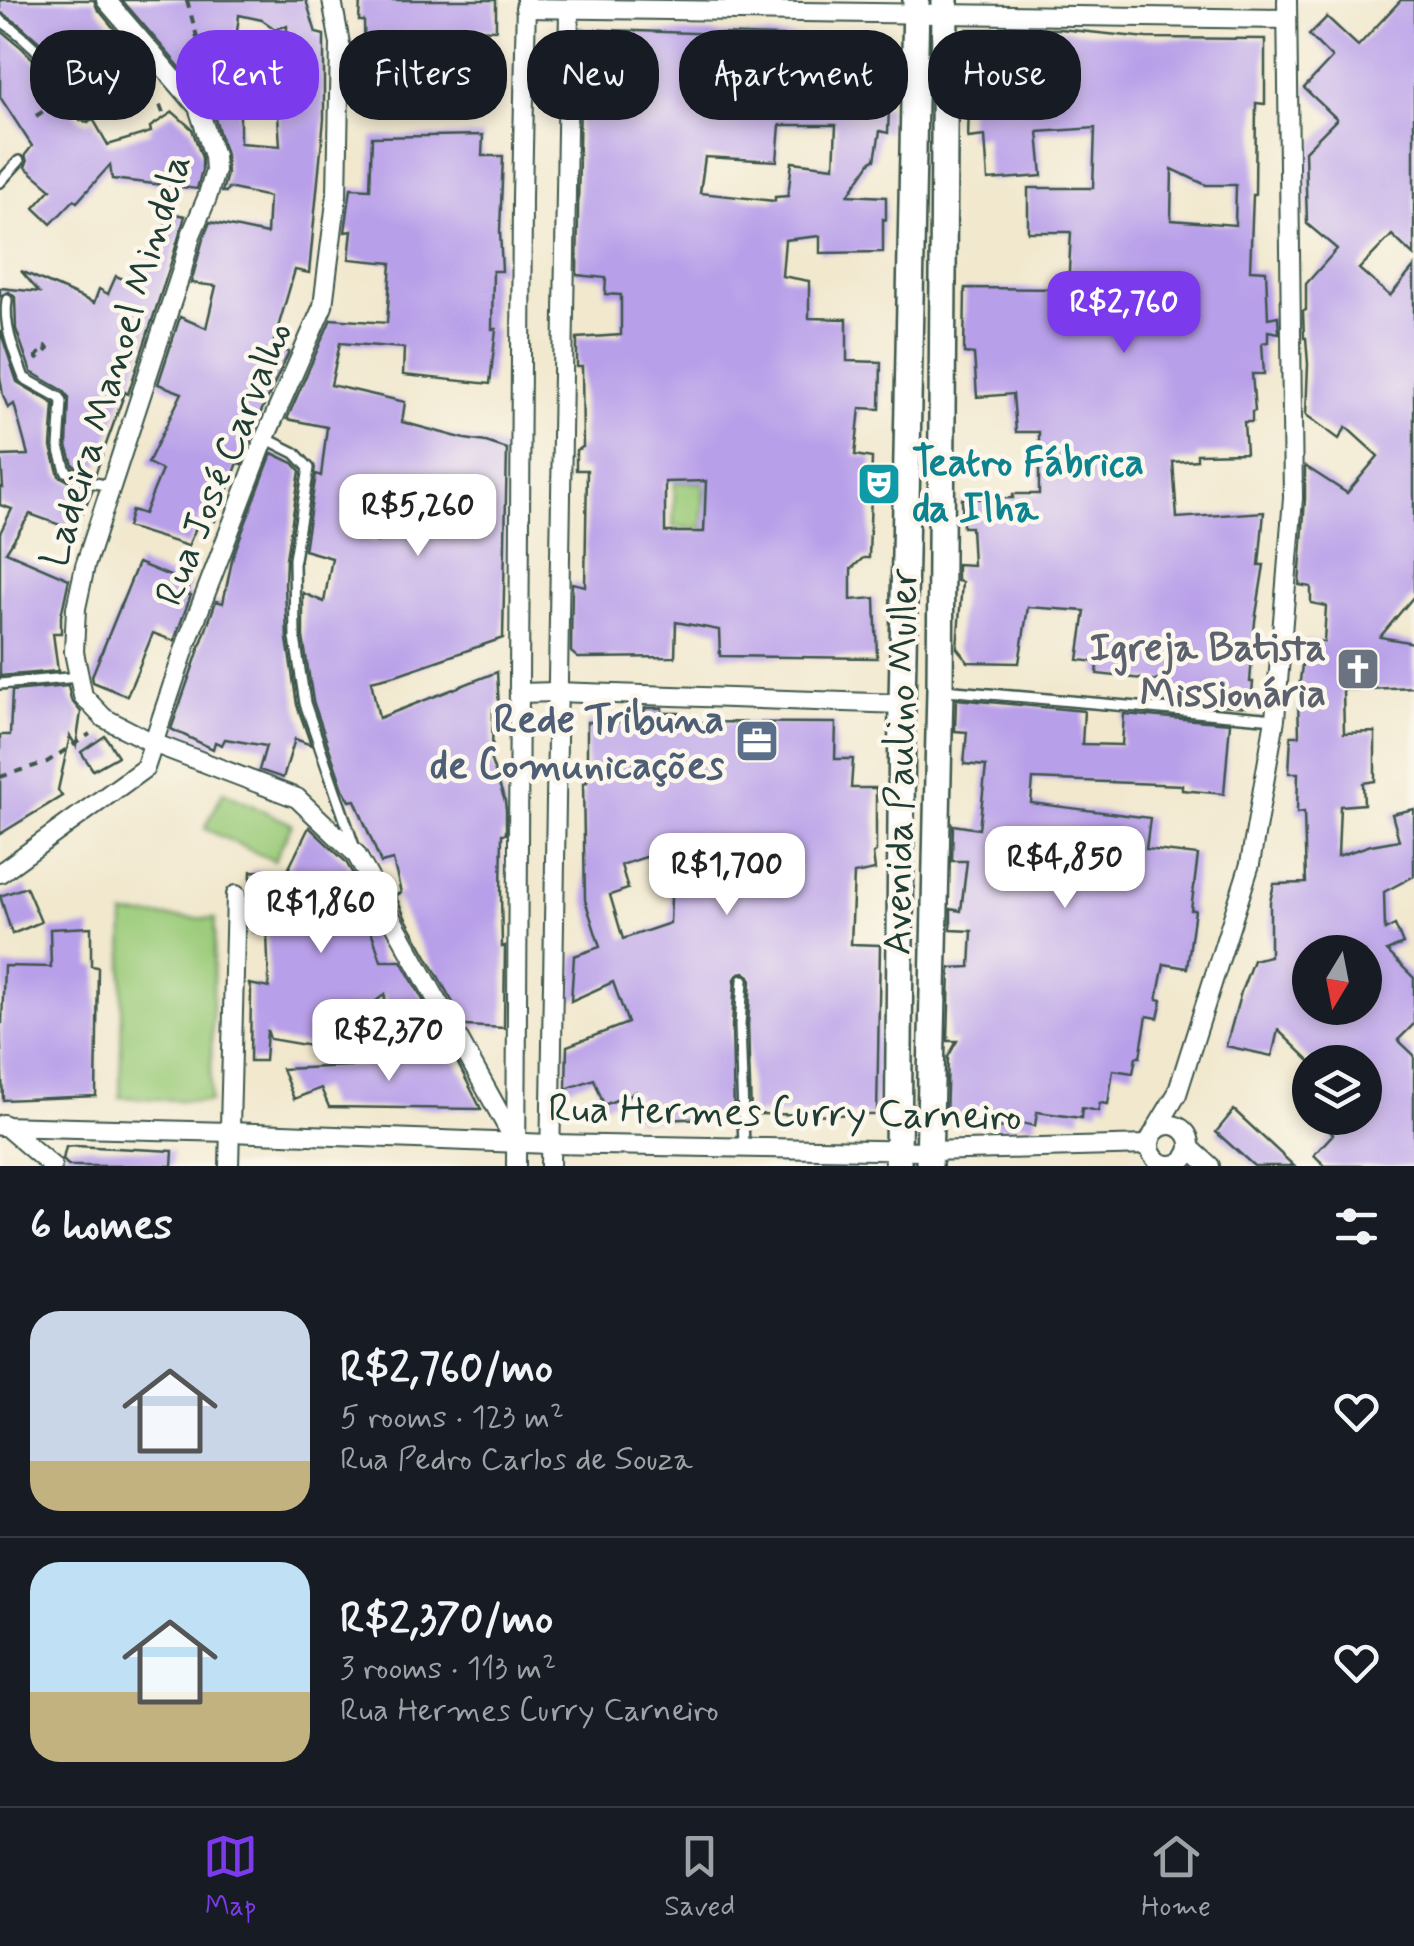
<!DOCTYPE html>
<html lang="en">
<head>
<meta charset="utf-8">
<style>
  :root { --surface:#171b24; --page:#242831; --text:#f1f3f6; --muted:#9ea1a6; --line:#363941; --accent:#7c3aed }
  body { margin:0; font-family:Mynerve,sans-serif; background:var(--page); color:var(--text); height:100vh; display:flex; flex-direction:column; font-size:38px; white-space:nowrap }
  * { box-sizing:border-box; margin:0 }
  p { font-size:32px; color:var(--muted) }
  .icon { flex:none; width:55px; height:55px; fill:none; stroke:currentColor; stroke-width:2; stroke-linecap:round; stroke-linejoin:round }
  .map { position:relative; height:1166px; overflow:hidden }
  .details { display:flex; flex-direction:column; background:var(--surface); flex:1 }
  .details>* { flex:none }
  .top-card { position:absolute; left:30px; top:30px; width:1355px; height:90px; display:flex; gap:20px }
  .needle { width:65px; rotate:190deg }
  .controls { position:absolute; left:1292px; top:935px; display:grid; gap:20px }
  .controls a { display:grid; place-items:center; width:90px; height:90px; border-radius:50%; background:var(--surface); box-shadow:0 5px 15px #0003; font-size:50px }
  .price { position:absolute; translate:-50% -85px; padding:0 22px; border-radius:20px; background:#fff; color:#222; font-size:32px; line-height:65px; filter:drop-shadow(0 2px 5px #0008) }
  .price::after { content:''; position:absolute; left:50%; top:60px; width:30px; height:22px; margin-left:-15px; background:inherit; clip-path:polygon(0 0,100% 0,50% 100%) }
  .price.selected { background:var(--accent); color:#fff }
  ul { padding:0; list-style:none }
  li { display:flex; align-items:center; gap:30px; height:250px; padding:0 30px }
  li+li { border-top:2px solid var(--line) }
  li span { display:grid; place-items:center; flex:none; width:280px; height:200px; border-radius:30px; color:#555 }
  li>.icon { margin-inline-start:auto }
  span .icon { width:120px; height:120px; fill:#fffc; stroke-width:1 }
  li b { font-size:42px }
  h2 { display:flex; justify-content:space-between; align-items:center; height:120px; padding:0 30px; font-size:42px }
  .tag { padding:0 35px; border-radius:40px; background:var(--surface); box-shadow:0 5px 15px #0003; font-size:35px; line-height:90px }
  .tag.selected { background:var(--accent); color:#fff }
  .dock { display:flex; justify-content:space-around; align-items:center; height:140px; border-top:2px solid var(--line); background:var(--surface); font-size:28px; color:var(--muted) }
  .dock a { display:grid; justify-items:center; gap:5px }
  .dock .selected { color:var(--accent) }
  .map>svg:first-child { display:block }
</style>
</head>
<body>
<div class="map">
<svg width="1414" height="1166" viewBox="0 0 1414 1166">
  <rect width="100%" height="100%" fill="#fbf7ec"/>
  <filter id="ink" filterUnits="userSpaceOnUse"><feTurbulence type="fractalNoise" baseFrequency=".01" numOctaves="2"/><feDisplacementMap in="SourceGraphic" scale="20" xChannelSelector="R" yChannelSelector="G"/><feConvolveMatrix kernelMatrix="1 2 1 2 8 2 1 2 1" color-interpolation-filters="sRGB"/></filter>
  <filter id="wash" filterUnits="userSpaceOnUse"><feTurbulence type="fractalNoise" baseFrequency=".0048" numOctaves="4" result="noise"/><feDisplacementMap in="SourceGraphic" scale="40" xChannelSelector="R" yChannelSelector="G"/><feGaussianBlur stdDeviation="2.25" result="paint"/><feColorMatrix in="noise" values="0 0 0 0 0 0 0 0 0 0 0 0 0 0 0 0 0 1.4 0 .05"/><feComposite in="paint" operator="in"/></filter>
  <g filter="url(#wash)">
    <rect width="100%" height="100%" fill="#f1e8ce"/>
    <g fill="#9dcc7b" stroke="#5e8458" stroke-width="2.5">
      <path d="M675 482 704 483 702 529 673 527Z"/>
      <path d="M223 792 292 824 274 861 205 829Z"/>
      <path d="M124 915 215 919 210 1102 120 1097Z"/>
    </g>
    <g id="blocks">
      <g fill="#b89fe9" fill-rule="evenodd">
        <path d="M0 0H94L97 8 131 49 118 63 125 70 114 80 117 82 90 106 44 46 19 24 0 12Z"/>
        <path d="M122 0H306L316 33 324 35V119L309 273 295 270 272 348 289 352 260 414 242 464 238 463 215 521 202 514 188 546 127 527 132 510 144 514 162 470 148 463 182 393 158 384 180 317 206 328 216 286 191 283 203 239 210 222 267 234 269 197 228 188 226 192H222L227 174 226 155 210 102ZM239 15 262 20 275 29 287 26V71H276V75L235 76V48ZM240 100H277L280 146 240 143Z"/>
        <path d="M360 0H496V30L469 29 465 87H483L482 109 362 100 365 71 364 21H359Z"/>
        <path d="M1401 0H1414V256L1392 235 1359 269 1390 296 1414 267V596L1380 637 1414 643V687L1343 690 1344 733 1375 732V781L1363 783 1364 804 1340 806 1338 856 1371 845 1399 840 1392 814 1414 809V876L1384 892 1385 930 1395 925 1403 944 1387 951 1414 978V1024L1398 1040 1414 1055V1166H1325L1314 1155 1333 1134 1316 1118H1365V1062H1311L1278 1030 1272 1056 1226 1046 1241 992 1253 960 1270 956V902L1274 884 1306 883 1304 812 1297 813 1298 773H1289L1291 736H1299L1298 697 1305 640 1324 642 1326 606 1311 603V587L1299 585 1305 499V466L1347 493 1378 456 1346 427 1339 439 1306 415 1308 364 1306 338H1304L1303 311 1306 310V284L1337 249 1307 224 1305 151 1337 119 1304 88 1332 58 1309 35 1327 17 1358 46ZM1310 952H1365V1008H1310Z"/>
        <path d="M581 29 888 40 886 61 884 60 882 107 889 108 888 133 880 131 875 160H872L848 195 886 197V220L883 219V252L820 253V236L785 240 782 276 809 281V318L847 319V361L881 362 880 409 860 408 855 455 872 458 869 558H863L851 569V600L875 598 877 658 720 656 719 630 676 622 675 657 578 658 571 652 572 583 585 586 587 470H576V450L583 447 582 367H577V338L621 335V295L605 294 606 278 577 275ZM780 125H836L834 167 792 162 788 196 775 197V201L700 193 705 157 777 161ZM706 481 704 532H665V482Z"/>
        <path d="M967 29H1060L1147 38 1265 39V104L1256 103 1255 195H1253L1250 270 1266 271 1268 318 1278 316 1279 333 1268 331V342L1262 343 1264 374H1252L1255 411 1252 412V422H1244L1246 453 1197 454V460L1173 462 1177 518 1264 512 1259 565H1264L1255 621 1250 682H1253L1251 704H1246V707L1168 701 1170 682 1097 674 1098 662 1078 660 1085 611 1028 607 1019 663 968 662 957 648 962 582 957 581V564L973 565 971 527H963L962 499 1013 498V494H1039V432H1016L1013 394 977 397 974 354 964 353 965 288 1068 289 1071 232H1028V188H1093L1095 128 1038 132 1042 176 988 180 985 136 968 138 969 105 979 104V69L967 70ZM1172 169 1206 185H1236L1235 225 1171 220Z"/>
        <path d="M0 30 21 47 42 68 80 120 88 123 93 119 108 145 151 132 150 127 173 112 192 129 202 158V170L197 189 112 179 110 165 77 202 74 200 51 224 34 208 51 189 25 167 27 162 25 155 32 146 0 97Z"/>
        <path d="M483 135 482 156H503L500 231 502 271H493L492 329H496L490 384 403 375 404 348 340 343 331 385 405 402 402 422 465 439 486 442 507 449 503 638 396 675 371 681 379 718 497 672 499 708 493 709 492 755 490 758 505 801 506 810V834H502L501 892 502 947 505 946 504 1028 466 1026 405 917 395 895 401 893 393 860 381 863 355 800 350 801 343 789 313 701 303 637V593L324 602 332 558 304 550 316 474 321 476 327 427 287 419 331 319 387 323 391 263 349 259 352 231 345 232 351 188 370 189 372 137ZM350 488 386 498 377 542 340 531Z"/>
        <path d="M171 213 185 216 170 266 129 391 128 394 125 392 95 475 89 473 73 465 67 446 69 398 64 391 31 372 16 329 15 297 9 292 0 296V288L39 292 21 271 94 303 99 289 108 294 116 276 130 282 134 271 141 274Z"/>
        <path d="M0 330 17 382 54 404 51 447 59 476 82 488 92 491 83 512 78 511 71 529 30 514 6 552 69 579 61 616V633H53L58 671 0 676V533L12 509 0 505V487L3 488 1 456 28 455 14 404 8 408 3 395 0 377Z"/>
        <path d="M272 453 293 463 300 471 286 558 285 585 287 639 297 705 311 745 295 739 283 778 259 770 266 746 225 739 222 745 215 742 213 749 171 729 216 601 223 603 233 556Z"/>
        <path d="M138 563 190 584 186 594 191 595 174 641 153 633 127 696 93 682 92 676Z"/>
        <path d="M68 686 71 700 81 712 76 746 70 736 58 790 62 796 0 834V735H10L12 691Z"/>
        <path d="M956 699 1084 711 1082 744 1122 745 1124 714 1230 723 1224 794 1182 790V785L1033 779 1031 803 1150 818 1146 849 1198 855 1191 910H1195L1187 968 1164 964 1157 999 1162 1000 1158 1018 1147 1016 1140 1057H1136L1133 1073 1113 1070 1108 1104 1100 1103 1098 1111 1082 1108 1081 1118 1037 1112 1035 1126 1017 1122V1128L983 1127 984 1122 948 1121 946 1119 948 1057 957 1041H948L950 968 970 967 972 931 951 930V909L961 911 967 861H952L953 825 979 829 986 766 964 764 967 732 955 731Z"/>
        <path d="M645 708H662V713H679V722L836 723 835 759H853L851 788H876V852L873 854 875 870 854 874 851 944 880 945 877 1115 751 1114 748 1025 751 981 750 976 744 972 739 973 735 979 732 1025 734 1117 635 1121 636 1092 604 1105 594 1079 566 1089 567 1046 628 1023 613 982 571 1001 574 956 600 947 585 900 583 783 587 782V722H644ZM673 848 670 923 623 939 610 895 628 889 621 865Z"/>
        <path d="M105 736 118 756 93 770 81 752Z"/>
        <path d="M309 827 346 862 369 903H362L381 961H401L437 1025 385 1023V994L340 1029 346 1052 270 1039 267 1030 265 1061H250L251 990 249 984 269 988 267 932H253L254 906 250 905 251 871 287 872Z"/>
        <path d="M26 887 41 922 12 934 0 896Z"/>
        <path d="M91 927V966L98 967 96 1096 3 1100 0 1023H2L4 966 51 967 50 929Z"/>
        <path d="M453 1054 481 1109 329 1107 321 1088 294 1099 282 1069 371 1065V1057Z"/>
        <path d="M1234 1110 1294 1166H1254L1216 1132Z"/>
        <path d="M75 1146 173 1151 172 1166H69L63 1160 64 1155 66 1147Z"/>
      </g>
    </g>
  </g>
  <g filter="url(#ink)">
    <use href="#blocks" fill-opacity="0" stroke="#3e574b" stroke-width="2.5"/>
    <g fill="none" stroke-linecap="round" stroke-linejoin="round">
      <defs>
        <g id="service">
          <path d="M0 20C41 47 58 75 86 115"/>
          <path d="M0 182 19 161"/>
          <path d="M7 300C3 327 15 354 24 378L60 398 62 402 59 447 66 471 86 481 109 486"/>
          <path d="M265 438 295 453 309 468 294 559 295 638 305 703 354 846"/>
          <path d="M0 684 79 677"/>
          <path d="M944 690 1275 719"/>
          <path d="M743 980 740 1025 744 1147"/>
        </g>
        <g id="minor">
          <path d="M106 0 198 107 214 156 215 171 207 198 191 235 182 270 85 566 76 608 74 652 83 696 104 718 153 743 297 798 356 854 516 1143"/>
          <path d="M525 8 1287 19"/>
          <path d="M519 693 556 692 902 704"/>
          <path d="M0 873 145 768 187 642 265 438 323 306 337 194 340 44 332 0"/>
          <path d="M3 1124 52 1166"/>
          <circle cx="1170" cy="1145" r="20"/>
          <path d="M0 1126 230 1132 550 1144 929 1151 1149 1145"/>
          <path d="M1156 1129 1177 1094 1250 864 1275 719 1293 498 1287 0"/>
          <path d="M1190 1148 1210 1166"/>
          <path d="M229 1166 236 895"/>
          <path d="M516 1166 522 197 526 0"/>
          <path d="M550 1166 569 9"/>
        </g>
        <g id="secondary">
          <path d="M898 1166 902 704 916 0"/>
          <path d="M929 1166 940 689 945 0"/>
        </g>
      </defs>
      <use href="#service" stroke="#3e574b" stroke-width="14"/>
      <use href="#minor" stroke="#3e574b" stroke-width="22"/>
      <use href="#secondary" stroke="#3e574b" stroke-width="30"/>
      <g stroke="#3e574b" stroke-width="4" stroke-dasharray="8 8" stroke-linecap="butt">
        <path d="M187 0 206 70 208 88"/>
        <path d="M97 105 138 68"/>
        <path d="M163 113 160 105 165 101"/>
        <path d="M36 116 57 102"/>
        <path d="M35 358 46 346 48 349 36 360"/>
        <path d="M0 777 47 762 90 734"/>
      </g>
      <use href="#service" stroke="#fff" stroke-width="9"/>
      <use href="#minor" stroke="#fff" stroke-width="18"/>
      <use href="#secondary" stroke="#fff" stroke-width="25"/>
    </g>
  </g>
  <defs>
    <symbol id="theatre-square" viewBox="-11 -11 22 22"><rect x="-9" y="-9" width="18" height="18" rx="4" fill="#0f9aa8" stroke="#fbf7ec"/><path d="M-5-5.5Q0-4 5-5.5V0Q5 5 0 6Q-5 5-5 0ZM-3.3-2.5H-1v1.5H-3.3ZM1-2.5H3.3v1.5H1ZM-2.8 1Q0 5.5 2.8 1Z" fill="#fff"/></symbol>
    <symbol id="church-square" viewBox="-11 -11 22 22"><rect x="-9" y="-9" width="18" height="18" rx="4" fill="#6b7280" stroke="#fbf7ec"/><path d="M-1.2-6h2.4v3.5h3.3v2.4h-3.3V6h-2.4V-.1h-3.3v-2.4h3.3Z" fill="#fff"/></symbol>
    <symbol id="office-square" viewBox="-11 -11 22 22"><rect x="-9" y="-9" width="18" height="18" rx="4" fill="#5c6f8a" stroke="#fbf7ec"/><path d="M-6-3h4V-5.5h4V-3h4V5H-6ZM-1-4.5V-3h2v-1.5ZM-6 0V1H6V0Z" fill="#fff"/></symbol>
  </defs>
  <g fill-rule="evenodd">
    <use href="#theatre-square" x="854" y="459" width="50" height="50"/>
    <use href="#church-square" x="1333" y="644" width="50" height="50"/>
    <use href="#office-square" x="732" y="716" width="50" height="50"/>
  </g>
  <g text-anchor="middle" stroke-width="9" stroke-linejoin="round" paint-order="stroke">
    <g font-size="40" fill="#1f3d34" stroke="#fbf7ec">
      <text transform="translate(114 360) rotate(-73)" y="14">Ladeira Manoel Mindela</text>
      <text transform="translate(222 463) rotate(-68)" y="14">Rua José Carvalho</text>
      <text transform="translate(899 762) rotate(-89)" y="14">Avenida Paulino Muller</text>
      <text transform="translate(785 1111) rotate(1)" y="14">Rua Hermes Curry Carneiro</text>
    </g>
    <g font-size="40" font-weight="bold" fill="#0d838f" stroke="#fbf7ec" text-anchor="start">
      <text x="912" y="475">Teatro Fábrica<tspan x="912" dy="46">da Ilha</tspan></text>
    </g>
    <g font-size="40" font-weight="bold" fill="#5b616d" stroke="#fbf7ec" text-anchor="end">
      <text x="1326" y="660">Igreja Batista<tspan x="1326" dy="46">Missionária</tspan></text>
    </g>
    <g font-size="40" font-weight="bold" fill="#4e5e75" stroke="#fbf7ec" text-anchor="end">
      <text x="724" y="732">Rede Tribuna<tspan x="724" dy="46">de Comunicações</tspan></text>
    </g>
  </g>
</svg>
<div class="controls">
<a><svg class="needle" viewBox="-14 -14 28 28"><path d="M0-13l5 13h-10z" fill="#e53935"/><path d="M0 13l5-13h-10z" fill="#9ea1a6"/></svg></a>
<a><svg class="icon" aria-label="layers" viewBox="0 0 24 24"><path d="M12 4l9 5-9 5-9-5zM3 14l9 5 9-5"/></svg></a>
</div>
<b class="price selected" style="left:1124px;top:356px">R$2,760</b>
<b class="price" style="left:418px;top:559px">R$5,260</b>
<b class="price" style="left:1065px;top:911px">R$4,850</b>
<b class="price" style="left:727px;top:918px">R$1,700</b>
<b class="price" style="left:321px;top:956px">R$1,860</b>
<b class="price" style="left:389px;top:1084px">R$2,370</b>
<div class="top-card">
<a class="tag">Buy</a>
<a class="tag selected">Rent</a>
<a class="tag">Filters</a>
<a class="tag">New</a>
<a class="tag">Apartment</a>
<a class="tag">House</a>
</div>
</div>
<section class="details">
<h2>6 homes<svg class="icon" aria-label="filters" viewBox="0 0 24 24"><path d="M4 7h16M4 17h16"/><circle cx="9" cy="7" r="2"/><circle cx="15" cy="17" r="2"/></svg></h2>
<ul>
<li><span style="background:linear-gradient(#c9d6e8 75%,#c2b280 0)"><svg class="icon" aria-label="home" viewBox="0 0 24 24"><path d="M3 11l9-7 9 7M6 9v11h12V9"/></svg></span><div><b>R$2,760/mo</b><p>5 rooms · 123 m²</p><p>Rua Pedro Carlos de Souza</p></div><svg class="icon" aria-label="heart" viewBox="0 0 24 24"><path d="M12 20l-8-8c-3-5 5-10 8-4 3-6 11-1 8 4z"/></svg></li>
<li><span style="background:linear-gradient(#bfe0f5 65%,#c2b280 0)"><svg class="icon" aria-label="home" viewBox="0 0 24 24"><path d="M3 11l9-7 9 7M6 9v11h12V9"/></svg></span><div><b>R$2,370/mo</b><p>3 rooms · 113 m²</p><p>Rua Hermes Curry Carneiro</p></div><svg class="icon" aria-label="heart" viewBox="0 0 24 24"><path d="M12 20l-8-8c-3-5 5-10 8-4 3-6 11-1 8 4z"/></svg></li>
</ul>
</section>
<nav class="dock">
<a class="selected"><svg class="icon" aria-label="map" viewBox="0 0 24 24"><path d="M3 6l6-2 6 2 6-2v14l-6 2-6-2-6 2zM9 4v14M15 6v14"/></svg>Map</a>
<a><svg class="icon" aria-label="saved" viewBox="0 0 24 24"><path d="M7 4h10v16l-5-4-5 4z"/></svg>Saved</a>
<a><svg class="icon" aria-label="home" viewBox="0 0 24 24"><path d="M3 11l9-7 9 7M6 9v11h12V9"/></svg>Home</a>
</nav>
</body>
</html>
